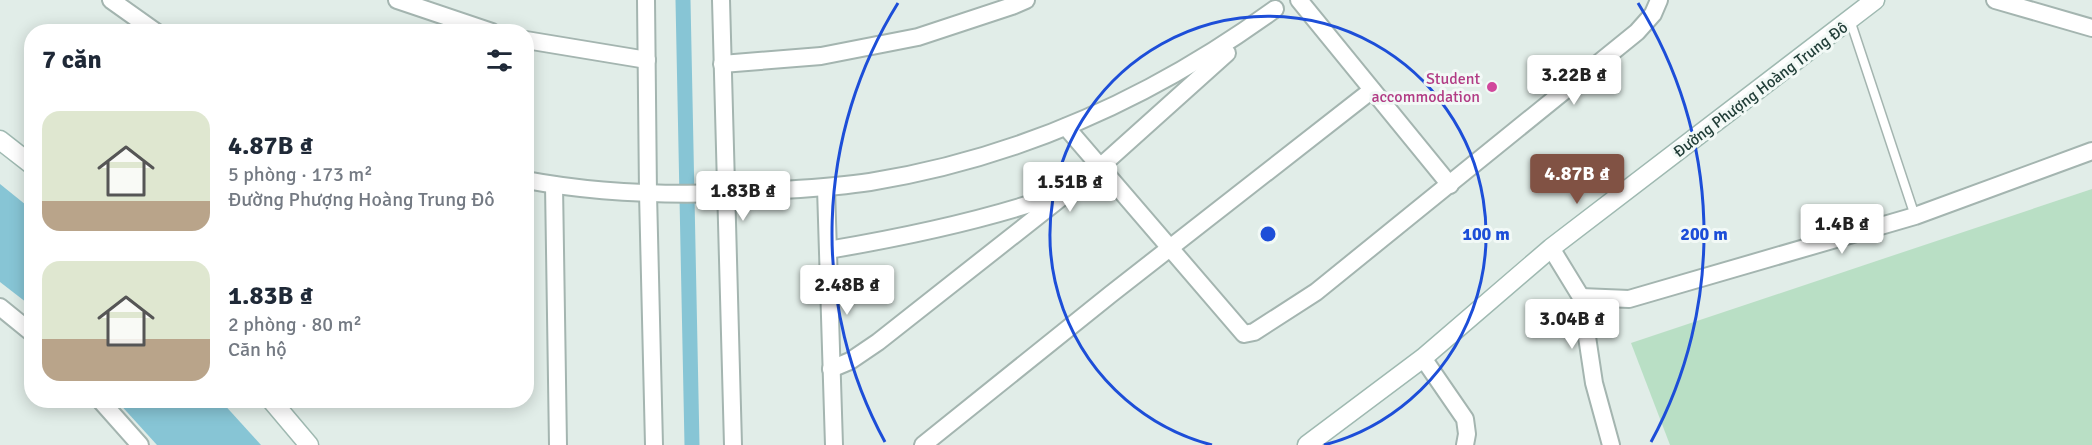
<!DOCTYPE html>
<html lang="vi">
<head>
<meta charset="utf-8">
<style>
  :root { --surface:#fff; --page:#f6f6f7; --text:#1f2937; --muted:#747a83; --accent:#815244 }
  body { margin:0; font-family:Signika,sans-serif; background:var(--page); color:var(--text); height:100vh; display:flex; flex-direction:column; font-size:22px; white-space:nowrap }
  * { box-sizing:border-box; margin:0 }
  p { font-size:20px; color:var(--muted) }
  .icon { flex:none; width:33px; height:33px; fill:none; stroke:currentColor; stroke-width:2; stroke-linecap:round; stroke-linejoin:round }
  .map { position:relative; flex:1; overflow:hidden }
  .side { position:absolute; left:24px; top:24px; width:510px; height:384px; display:flex; flex-direction:column; background:var(--surface); border-radius:24px; box-shadow:0 3px 15px #0003 }
  .side>* { flex:none }
  .price { position:absolute; translate:-50% -51px; padding:0 14px; border-radius:6px; background:#fff; color:#222; font-size:20px; line-height:39px; filter:drop-shadow(0 2px 3px #0008) }
  .price::after { content:''; position:absolute; left:50%; top:36px; width:18px; height:14px; margin-left:-9px; background:inherit; clip-path:polygon(0 0,100% 0,50% 100%) }
  .price.selected { background:var(--accent); color:#fff }
  ul { padding:0; list-style:none }
  li { display:flex; align-items:center; gap:18px; height:150px; padding:0 18px }
  li span { display:grid; place-items:center; flex:none; width:168px; height:120px; border-radius:18px; color:#555 }
  li>.icon { margin-inline-start:auto }
  span .icon { width:72px; height:72px; fill:#fffc; stroke-width:1 }
  li b { font-size:26px }
  h2 { display:flex; justify-content:space-between; align-items:center; height:72px; padding:0 18px; font-size:26px }
  .map>svg:first-child { display:block }
</style>
</head>
<body>
<div class="map">
<svg width="2092" height="445" viewBox="0 0 2092 445">
  <rect width="100%" height="100%" fill="#e1ede8"/>
  <path fill="#b9dfc5" d="M2092 189V445H1670L1631 343Z"/>
  <g fill="#87c5d5">
    <path d="M0 184 31 209V306L0 282Z"/>
    <path d="M117 401H221L261 445H157Z"/>
  </g>
  <g fill="none" stroke-linecap="round" stroke-linejoin="round">
    <path stroke="#87c5d5" stroke-width="15" d="M683 0 692 445"/>
    <defs>
      <path id="lane" d="M1850 20 1915 216"/>
      <g id="street">
        <path d="M111 0 156 32"/>
        <path d="M397 0 492 32"/>
        <path d="M646 0 648 193 654 445"/>
        <path d="M721 0 733 445"/>
        <path d="M1299 0 1450 185"/>
        <path d="M1995 0 2092 28"/>
        <path d="M526 40 647 60"/>
        <path d="M722 64 821 56 918 37 1012 6 1026 0"/>
        <path d="M1066 127 1244 334 1254 332 1316 292 1637 32 1653 14 1659 0"/>
        <path d="M526 180C600 194 678 196 753 192 792 189 831 188 870 182 1018 158 1154 97 1275 9"/>
        <path d="M554 185 558 445"/>
        <path d="M826 188 834 445"/>
        <path d="M1551 248 1581 297 1594 383 1611 445"/>
        <path d="M828 250C905 237 983 221 1057 195"/>
        <path d="M1581 297 1629 299 1915 216 2092 151"/>
        <path d="M0 307 32 333"/>
        <path d="M1423 358 1465 419 1467 434 1465 445"/>
        <path d="M831 369 850 361 878 342 1100 167 1227 53"/>
        <path d="M100 400 140 445"/>
        <path d="M923 445 1111 294 1372 90"/>
      </g>
      <g id="secondary">
        <path d="M0 140 32 165"/>
        <path d="M271 400 309 445"/>
        <path d="M1307 445 1423 358 1551 248 1875 0"/>
      </g>
    </defs>
    <use href="#lane" stroke="#a4b5b0" stroke-width="11"/>
    <use href="#street" stroke="#a4b5b0" stroke-width="20"/>
    <use href="#secondary" stroke="#9fb9b1" stroke-width="21"/>
    <use href="#lane" stroke="#fff" stroke-width="8"/>
    <use href="#street" stroke="#fff" stroke-width="16"/>
    <use href="#secondary" stroke="#fff" stroke-width="18"/>
  </g>
  <g fill="none" stroke="#1d4ed8" stroke-width="3">
    <path d="M1212 445A218 218 0 1 1 1324 445"/>
    <path d="M885 442A436 436 0 0 1 898 3M1638 3A436 436 0 0 1 1651 442"/>
  </g>
  <circle fill="#d1479c" stroke="#f2f9f6" stroke-width="2" cx="1492" cy="87" r="6"/>
  <g text-anchor="middle" stroke-width="6" stroke-linejoin="round" paint-order="stroke">
    <g font-size="16" fill="#b23c85" stroke="#f2f9f6" text-anchor="end">
      <text x="1480" y="84">Student<tspan x="1480" dy="18">accommodation</tspan></text>
    </g>
    <g font-size="16" fill="#213e38" stroke="#f2f9f6">
      <text transform="translate(1760 89) rotate(-37)" y="6">Đường Phượng Hoàng Trung Đô</text>
    </g>
  </g>
  <circle cx="1268" cy="234" r="9" fill="#1d4ed8" stroke="#f2f9f6" stroke-width="3"/>
  <g font-size="18" text-anchor="middle" font-weight="bold" fill="#1d4ed8" stroke="#f2f9f6" stroke-width="6" stroke-linejoin="round" paint-order="stroke">
    <text x="1486" y="240">100 m</text>
    <text x="1704" y="240">200 m</text>
  </g>
</svg>
<b class="price" style="left:1574px;top:106px">3.22B ₫</b>
<b class="price selected" style="left:1577px;top:205px">4.87B ₫</b>
<b class="price" style="left:1070px;top:213px">1.51B ₫</b>
<b class="price" style="left:743px;top:222px">1.83B ₫</b>
<b class="price" style="left:1842px;top:255px">1.4B ₫</b>
<b class="price" style="left:847px;top:316px">2.48B ₫</b>
<b class="price" style="left:1572px;top:350px">3.04B ₫</b>
<section class="side">
<h2>7 căn<svg class="icon" aria-label="filters" viewBox="0 0 24 24"><path d="M4 7h16M4 17h16"/><circle cx="9" cy="7" r="2"/><circle cx="15" cy="17" r="2"/></svg></h2>
<ul>
<li><span style="background:linear-gradient(#dfe7d0 75%,#b9a48a 0)"><svg class="icon" aria-label="home" viewBox="0 0 24 24"><path d="M3 11l9-7 9 7M6 9v11h12V9"/></svg></span><div><b>4.87B ₫</b><p>5 phòng · 173 m²</p><p>Đường Phượng Hoàng Trung Đô</p></div></li>
<li><span style="background:linear-gradient(#dfe7d0 65%,#b9a48a 0)"><svg class="icon" aria-label="home" viewBox="0 0 24 24"><path d="M3 11l9-7 9 7M6 9v11h12V9"/></svg></span><div><b>1.83B ₫</b><p>2 phòng · 80 m²</p><p>Căn hộ</p></div></li>
</ul>
</section>
</div>
</body>
</html>
